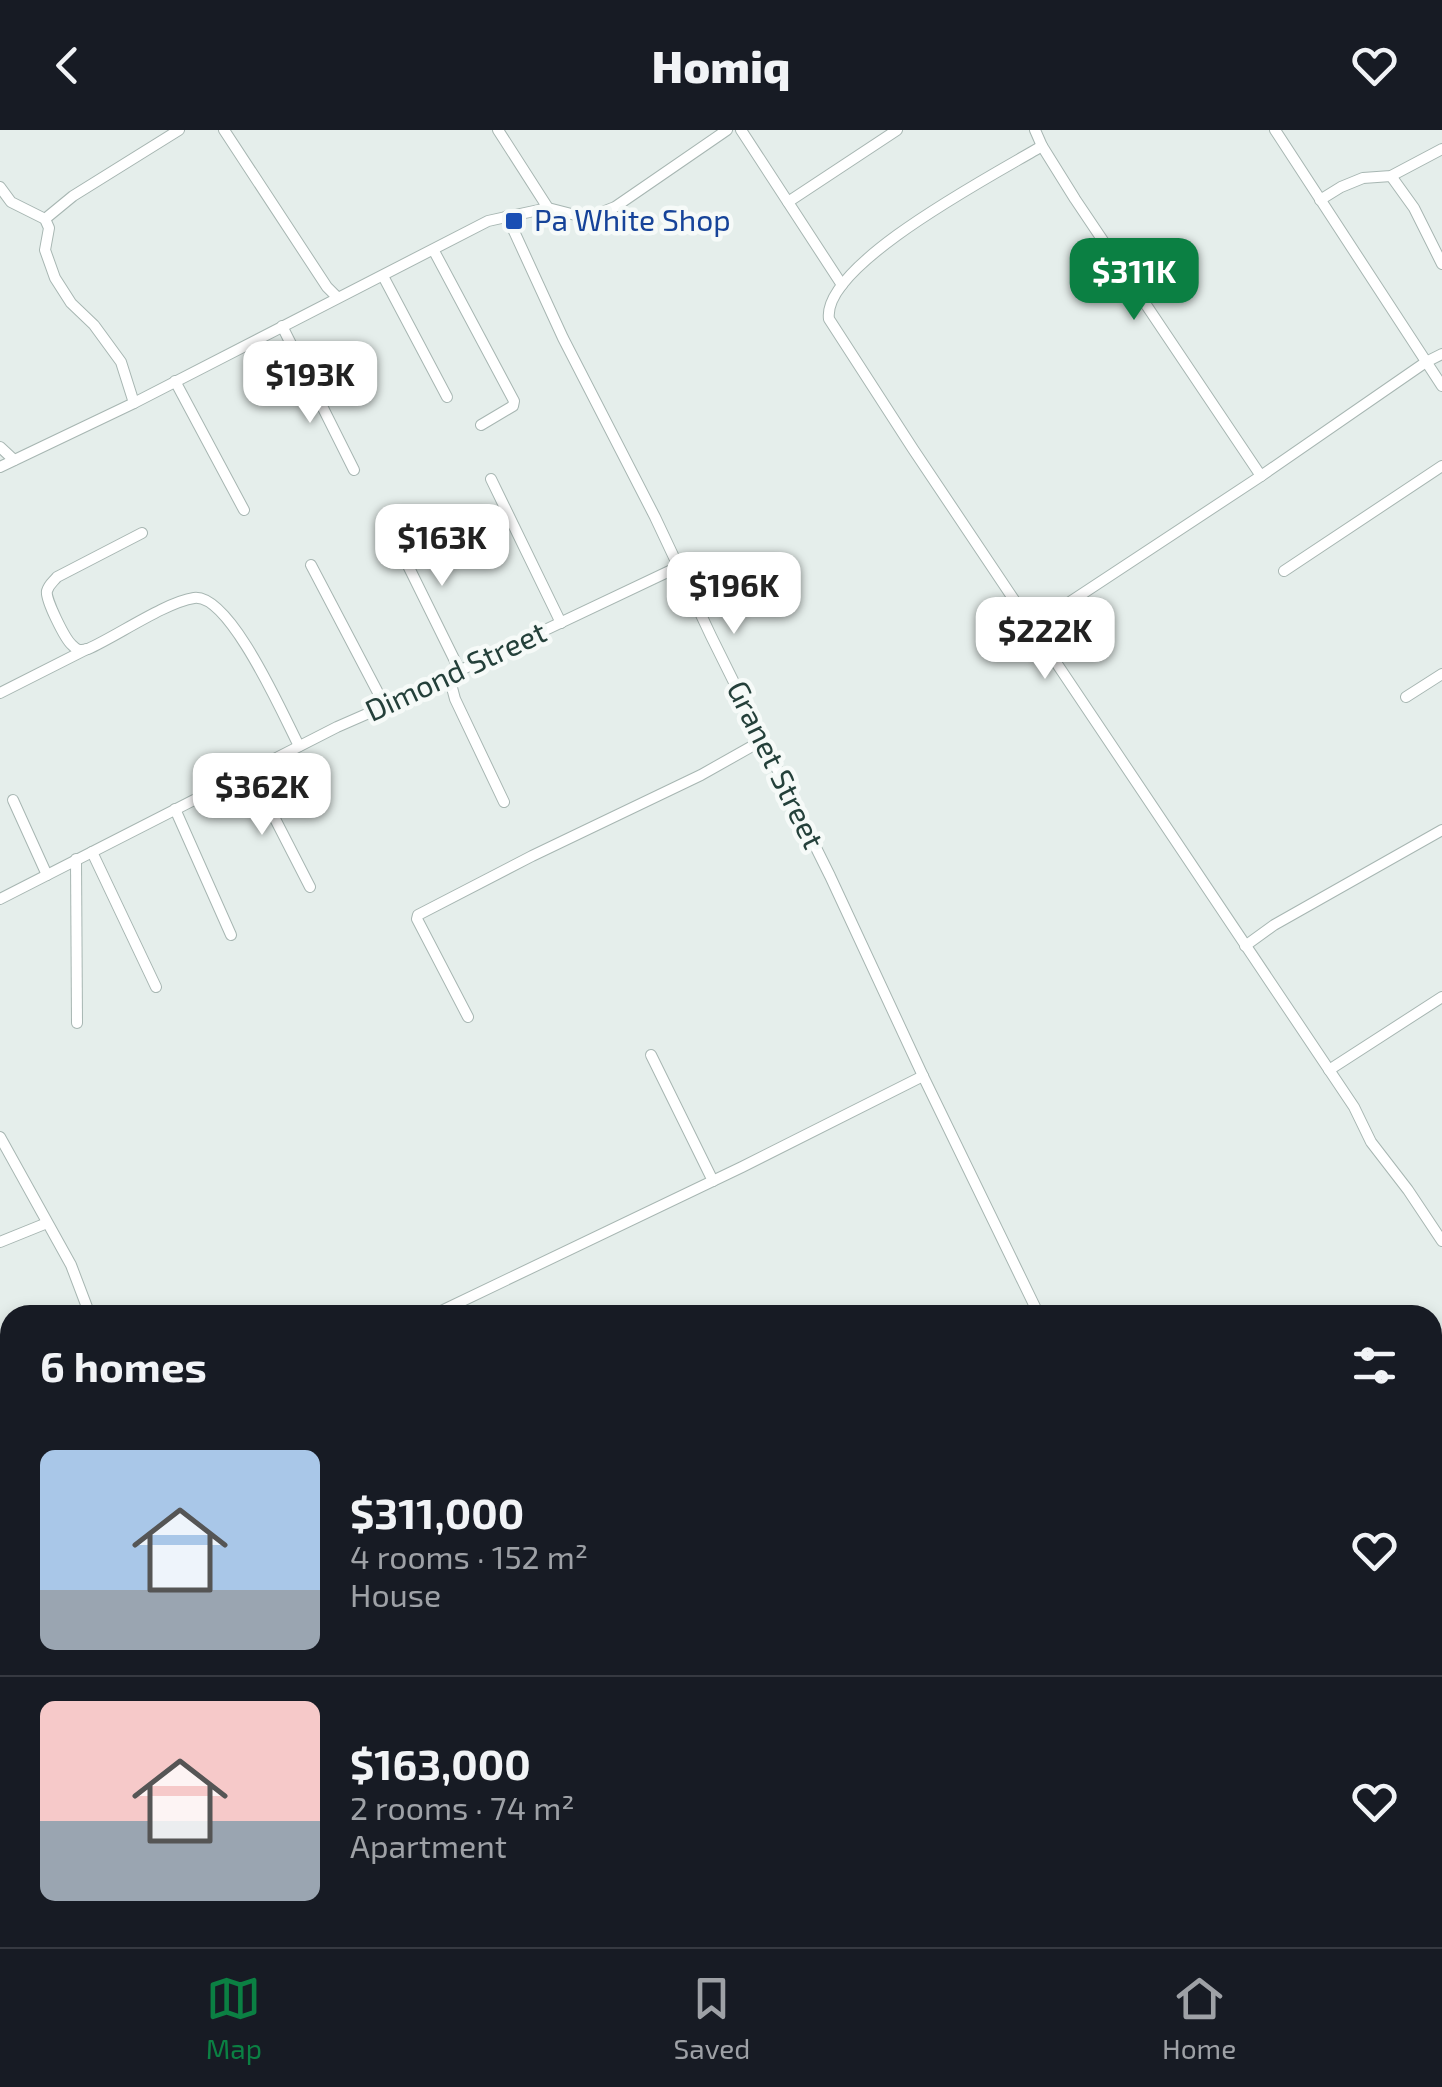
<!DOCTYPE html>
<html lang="en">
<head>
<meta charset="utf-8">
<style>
  :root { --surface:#171b24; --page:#20242c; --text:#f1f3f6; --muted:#9ea1a6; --line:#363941; --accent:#0b8043 }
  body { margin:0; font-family:"Exo 2",sans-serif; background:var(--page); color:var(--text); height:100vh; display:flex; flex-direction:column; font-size:38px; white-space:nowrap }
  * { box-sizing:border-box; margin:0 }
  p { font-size:32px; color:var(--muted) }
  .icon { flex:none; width:55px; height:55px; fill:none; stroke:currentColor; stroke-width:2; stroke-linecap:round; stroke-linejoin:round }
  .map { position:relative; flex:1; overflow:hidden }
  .sheet { position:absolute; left:0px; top:1175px; width:1442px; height:642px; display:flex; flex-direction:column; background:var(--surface); border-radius:30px 30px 0 0; box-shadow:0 5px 15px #0003 }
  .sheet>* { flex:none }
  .price { position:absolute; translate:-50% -85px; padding:0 22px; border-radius:20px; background:#fff; color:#222; font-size:32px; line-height:65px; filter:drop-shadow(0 2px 5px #0008) }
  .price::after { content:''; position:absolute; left:50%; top:60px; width:30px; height:22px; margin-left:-15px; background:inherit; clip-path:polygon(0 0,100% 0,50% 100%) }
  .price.active { background:var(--accent); color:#fff }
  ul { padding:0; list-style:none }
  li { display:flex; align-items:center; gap:30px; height:250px; padding:0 40px }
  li+li { border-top:2px solid var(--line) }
  li span { display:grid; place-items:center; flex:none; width:280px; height:200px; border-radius:15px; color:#555 }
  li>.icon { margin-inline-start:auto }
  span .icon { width:120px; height:120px; fill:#fffc; stroke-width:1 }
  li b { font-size:42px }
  h2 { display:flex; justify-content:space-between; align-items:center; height:120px; padding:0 40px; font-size:42px }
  header { display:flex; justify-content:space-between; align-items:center; height:130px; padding:0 40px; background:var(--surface); font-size:45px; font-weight:800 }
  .tab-bar { display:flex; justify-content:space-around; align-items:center; height:140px; border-top:2px solid var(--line); background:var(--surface); font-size:28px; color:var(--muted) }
  .tab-bar a { display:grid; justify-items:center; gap:5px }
  .tab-bar .active { color:var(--accent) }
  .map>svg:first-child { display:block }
</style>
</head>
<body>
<header><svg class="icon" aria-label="back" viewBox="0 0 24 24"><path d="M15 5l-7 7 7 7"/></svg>Homiq<svg class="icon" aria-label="heart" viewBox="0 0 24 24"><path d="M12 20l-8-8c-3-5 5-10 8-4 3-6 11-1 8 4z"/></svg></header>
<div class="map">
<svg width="1442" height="1817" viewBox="0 0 1442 1817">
  <rect width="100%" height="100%" fill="#e5eeeb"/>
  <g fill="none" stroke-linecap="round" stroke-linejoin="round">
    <defs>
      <g id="minor">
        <path d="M224 0 327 157 337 167"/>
        <path d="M498 0 548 78"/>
        <path d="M741 0 842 155"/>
        <path d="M1035 0 1042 16 1075 69 1261 346"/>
        <path d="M1275 0 1442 256"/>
        <path d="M1042 16C999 42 821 134 829 189L913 319 1354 977 1371 1012 1408 1060 1442 1111"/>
        <path d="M1391 46 1414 78 1442 134"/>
        <path d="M0 57 11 72 45 89 49 98 45 120 55 148 71 173 94 195 121 232 134 273"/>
        <path d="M1320 70 1341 57 1363 48 1391 46 1442 19"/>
        <path d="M788 72 897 0"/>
        <path d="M507 86 563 208 655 387 711 506 830 746 923 946 1039 1185"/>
        <path d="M45 89 73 66 179 0"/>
        <path d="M434 121 514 271 513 276 481 295"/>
        <path d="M383 146 447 267"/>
        <path d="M282 196 354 340"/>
        <path d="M175 251 244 380"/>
        <path d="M0 317 14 330"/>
        <path d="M0 337 134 273 488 91 548 78 587 88 615 77 727 0"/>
        <path d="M491 349 561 493"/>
        <path d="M388 395 460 541"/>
        <path d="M142 403 57 447C53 452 49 454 47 461 45 469 65 509 72 515 79 522 80 520 88 519 117 506 166 472 194 468 230 463 284 587 299 616"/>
        <path d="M311 435 385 576"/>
        <path d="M1284 441 1442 336"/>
        <path d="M1032 497 1261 346 1426 232 1442 224"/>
        <path d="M453 544 451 554 455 569 504 672"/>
        <path d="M0 563 87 519"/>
        <path d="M1406 567 1442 544"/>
        <path d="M251 642 310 757"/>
        <path d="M13 670 47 745"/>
        <path d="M175 679 231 805"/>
        <path d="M92 722 156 857"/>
        <path d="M76 729 77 893"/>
        <path d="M0 769 337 597 385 576 678 437"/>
        <path d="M1245 816 1274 795 1442 700"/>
        <path d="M468 887 417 789 418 785 532 726 701 645 763 610"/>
        <path d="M651 925 713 1051"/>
        <path d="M1329 940 1442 867"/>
        <path d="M0 1007 71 1135 90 1185"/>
        <path d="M0 1112 47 1093"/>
        <path d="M433 1185 742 1037 923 946"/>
        <path d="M0 1288 10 1307"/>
        <path d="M0 1404 10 1399"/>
        <path d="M1432 1420 1442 1436"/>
        <path d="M1432 1480 1442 1476"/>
        <path d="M0 1660 10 1655"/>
        <path d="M0 1768 10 1763"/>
        <path d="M394 1808 399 1817"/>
        <path d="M465 1808 470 1817"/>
        <path d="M697 1808 702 1817"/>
        <path d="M1345 1808 1350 1817"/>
        <path d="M143 1817 163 1808"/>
        <path d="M439 1817 459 1808"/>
      </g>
    </defs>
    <use href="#minor" stroke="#a7b6b2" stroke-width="12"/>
    <use href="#minor" stroke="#fff" stroke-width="10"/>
  </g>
  <rect fill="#1a4fb4" stroke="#f6faf8" stroke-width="4" x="504" y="81" width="20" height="20" rx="5"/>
  <g text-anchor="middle" stroke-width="9" stroke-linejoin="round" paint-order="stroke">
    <g font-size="30" fill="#164399" stroke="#f6faf8" text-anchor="start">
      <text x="534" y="101">Pa White Shop</text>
    </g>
    <g font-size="30" fill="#24403a" stroke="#f6faf8">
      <text transform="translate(456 542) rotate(-25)" y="10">Dimond Street</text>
      <text transform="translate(775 635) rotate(64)" y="10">Granet Street</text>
    </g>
  </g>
</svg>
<b class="price active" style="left:1134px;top:193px">$311K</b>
<b class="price" style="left:310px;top:296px">$193K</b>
<b class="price" style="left:442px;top:459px">$163K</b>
<b class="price" style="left:734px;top:507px">$196K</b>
<b class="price" style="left:1045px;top:552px">$222K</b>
<b class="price" style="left:262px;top:708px">$362K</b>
<section class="sheet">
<h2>6 homes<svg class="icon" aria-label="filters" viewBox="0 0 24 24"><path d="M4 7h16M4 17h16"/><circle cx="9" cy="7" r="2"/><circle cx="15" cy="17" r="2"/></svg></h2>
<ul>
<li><span style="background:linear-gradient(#a9c7e8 70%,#9aa5b1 0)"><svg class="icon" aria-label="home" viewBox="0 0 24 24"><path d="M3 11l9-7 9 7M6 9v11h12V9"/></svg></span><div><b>$311,000</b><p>4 rooms · 152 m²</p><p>House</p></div><svg class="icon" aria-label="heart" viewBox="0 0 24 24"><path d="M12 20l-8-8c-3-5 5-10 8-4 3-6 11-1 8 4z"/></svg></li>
<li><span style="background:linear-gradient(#f6c9c9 60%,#9aa5b1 0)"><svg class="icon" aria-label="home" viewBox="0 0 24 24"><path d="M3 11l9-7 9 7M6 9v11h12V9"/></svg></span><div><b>$163,000</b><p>2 rooms · 74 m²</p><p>Apartment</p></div><svg class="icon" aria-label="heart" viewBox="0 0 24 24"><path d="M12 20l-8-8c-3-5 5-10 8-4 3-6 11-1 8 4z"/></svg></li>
</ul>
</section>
</div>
<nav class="tab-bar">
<a class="active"><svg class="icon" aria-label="map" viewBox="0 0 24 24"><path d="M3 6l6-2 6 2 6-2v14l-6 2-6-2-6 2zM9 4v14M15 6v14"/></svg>Map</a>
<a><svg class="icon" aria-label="saved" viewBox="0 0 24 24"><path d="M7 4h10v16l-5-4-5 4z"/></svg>Saved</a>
<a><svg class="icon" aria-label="home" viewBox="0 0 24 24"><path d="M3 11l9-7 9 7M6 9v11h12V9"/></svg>Home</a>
</nav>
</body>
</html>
